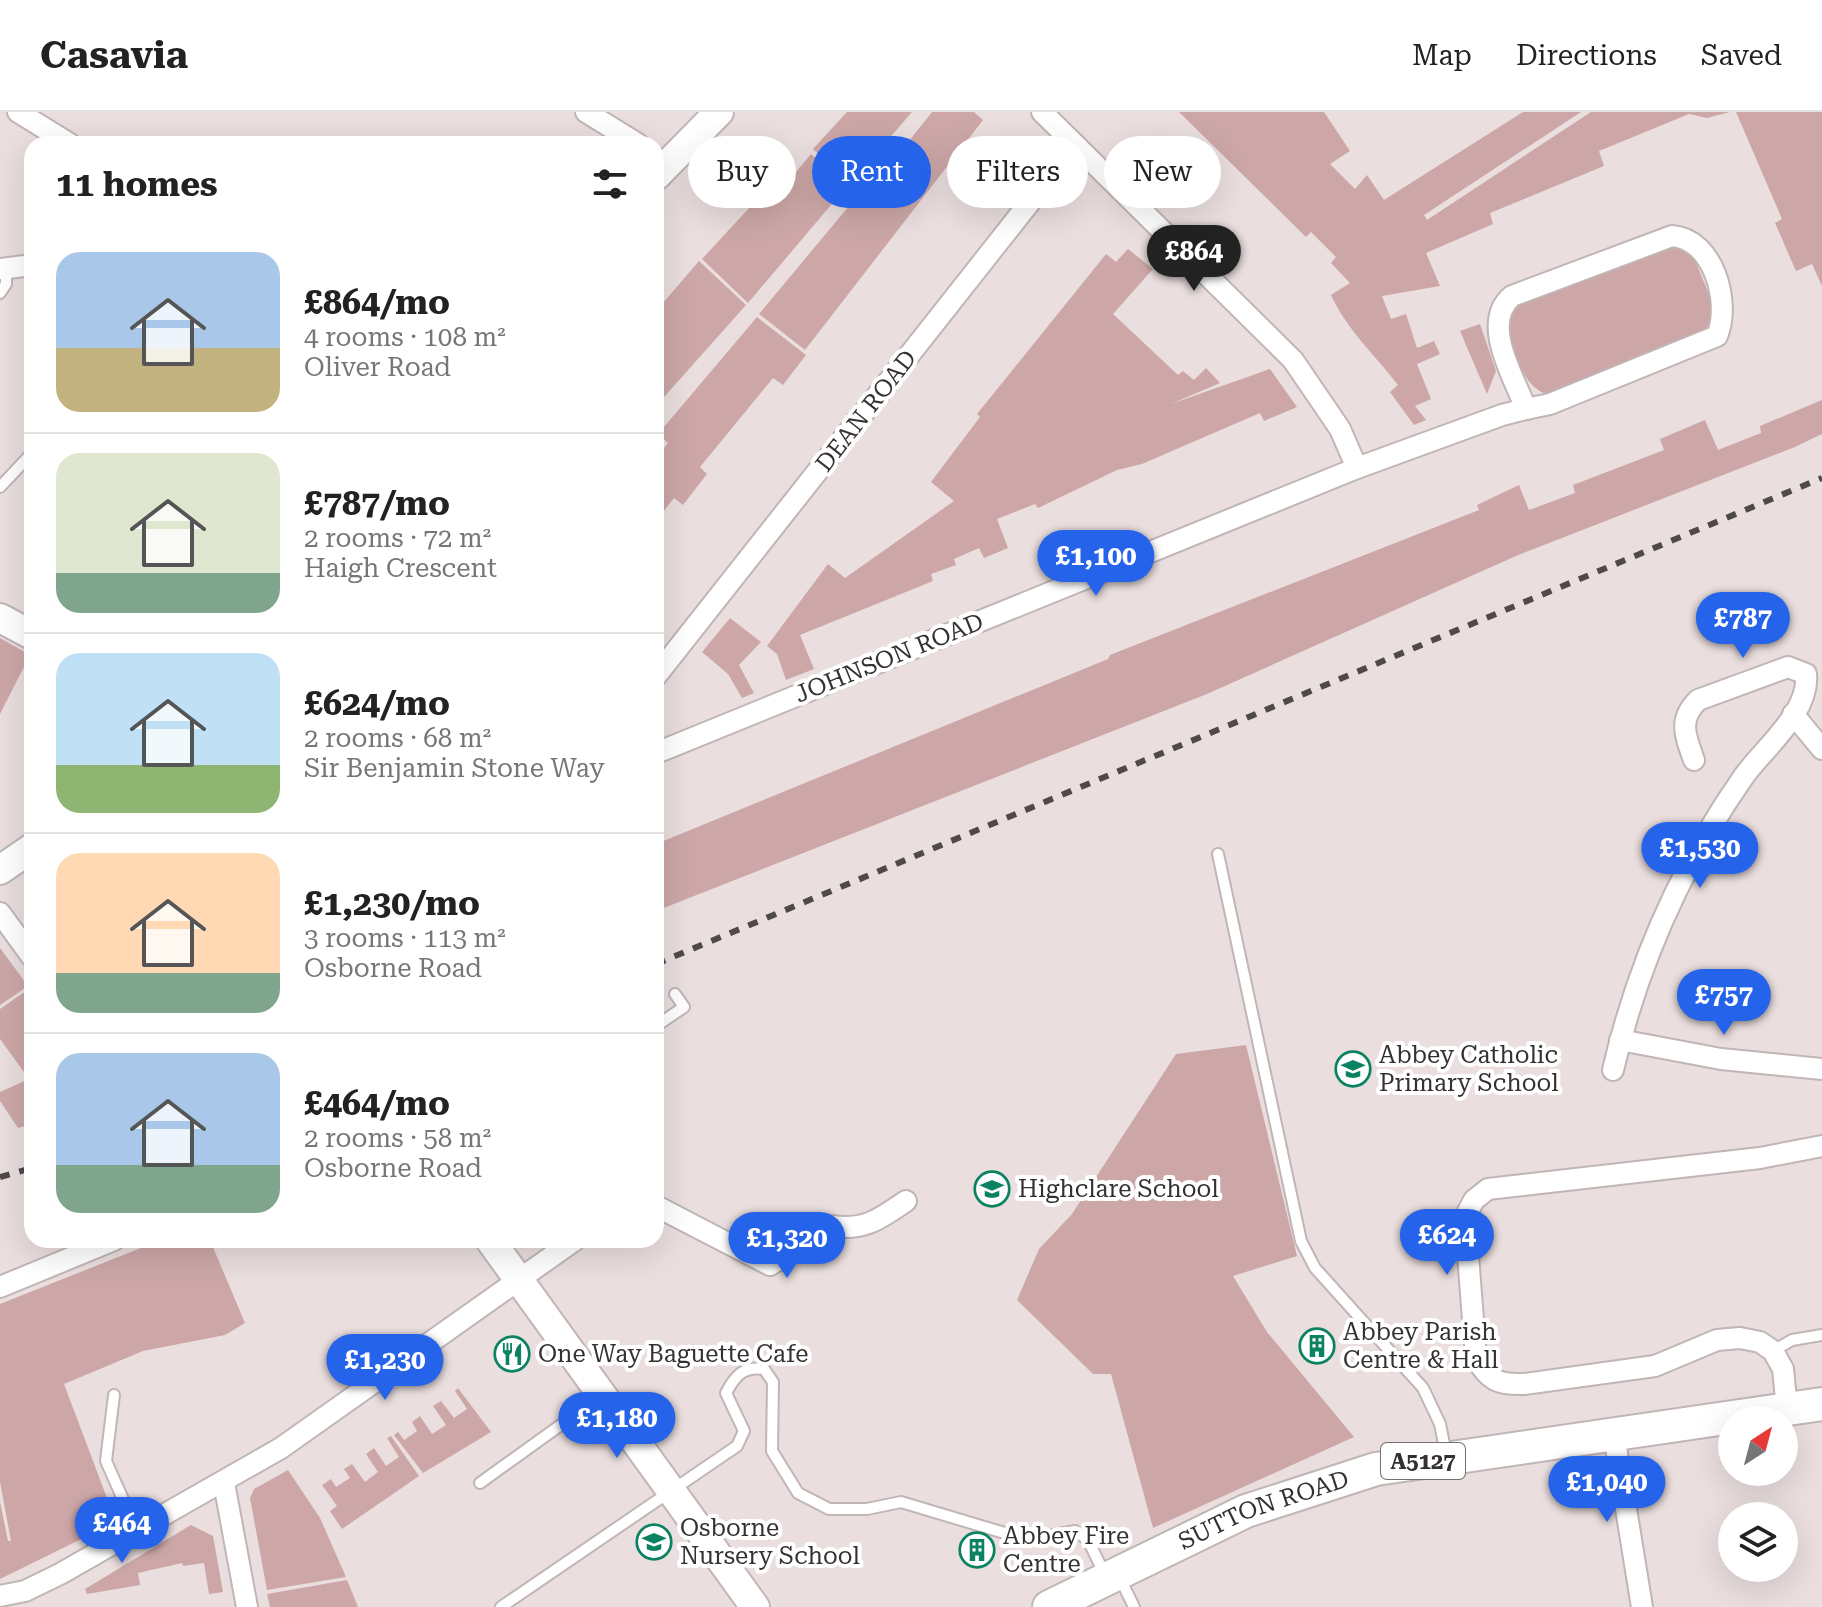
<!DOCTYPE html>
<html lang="en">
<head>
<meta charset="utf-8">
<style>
  :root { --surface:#fff; --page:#f6f6f6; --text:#222; --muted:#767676; --line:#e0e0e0; --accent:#2563eb }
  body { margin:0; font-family:"Roboto Serif",serif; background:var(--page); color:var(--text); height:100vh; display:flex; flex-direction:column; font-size:30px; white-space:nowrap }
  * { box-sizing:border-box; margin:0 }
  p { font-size:26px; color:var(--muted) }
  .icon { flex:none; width:44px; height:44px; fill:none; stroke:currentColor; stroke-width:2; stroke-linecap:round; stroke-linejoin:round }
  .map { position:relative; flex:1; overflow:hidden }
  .sheet { position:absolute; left:24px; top:24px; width:640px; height:1112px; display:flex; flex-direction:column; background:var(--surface); border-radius:24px; box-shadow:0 8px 32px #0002 }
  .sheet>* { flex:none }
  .banner { position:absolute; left:688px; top:24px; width:760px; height:72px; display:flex; gap:16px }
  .needle { width:52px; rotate:36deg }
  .buttons { position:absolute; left:1718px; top:1294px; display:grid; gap:16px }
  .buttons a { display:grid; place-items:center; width:80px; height:80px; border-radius:50%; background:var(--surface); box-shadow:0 8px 32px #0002; font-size:40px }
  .price { position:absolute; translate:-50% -68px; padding:0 18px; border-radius:28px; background:var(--accent); color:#fff; font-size:26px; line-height:52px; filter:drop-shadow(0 2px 4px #0008) }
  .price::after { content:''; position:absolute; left:50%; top:48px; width:24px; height:18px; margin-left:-12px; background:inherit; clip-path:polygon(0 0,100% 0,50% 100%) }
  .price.active { background:#222; color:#fff }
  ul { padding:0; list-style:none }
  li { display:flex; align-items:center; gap:24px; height:200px; padding:0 32px }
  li+li { border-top:2px solid var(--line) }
  li span { display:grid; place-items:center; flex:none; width:224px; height:160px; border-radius:24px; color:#555 }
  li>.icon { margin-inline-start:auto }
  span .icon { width:96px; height:96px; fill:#fffc; stroke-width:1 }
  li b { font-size:34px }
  h2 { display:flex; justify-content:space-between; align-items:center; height:96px; padding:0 32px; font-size:34px }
  .chip { padding:0 28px; border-radius:36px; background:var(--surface); box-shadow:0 8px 32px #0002; font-size:28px; line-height:72px }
  .chip.active { background:var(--accent); color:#fff }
  header { display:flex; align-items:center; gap:48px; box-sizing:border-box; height:112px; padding:0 40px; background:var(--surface); border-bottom:2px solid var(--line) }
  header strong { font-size:38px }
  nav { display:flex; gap:44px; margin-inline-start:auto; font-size:28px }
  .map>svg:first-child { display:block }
</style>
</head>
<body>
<header>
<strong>Casavia</strong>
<nav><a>Map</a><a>Directions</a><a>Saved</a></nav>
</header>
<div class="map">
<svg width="1822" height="1495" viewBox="0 0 1822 1495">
  <rect width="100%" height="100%" fill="#eadede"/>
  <g fill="#cda7a7">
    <path d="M847 0H912L850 72 813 37Z"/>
    <path d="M932 0H974L983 8 805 238 759 202 889 46 909 29Z"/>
    <path d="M1179 0H1324L1350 39 1330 52 1355 77 1367 63 1384 88 1523 0H1581L1424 103 1427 108 1591 0H1730L1707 6 1689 2 1599 39 1604 54 1490 101 1493 112 1426 141 1440 174 1382 184 1391 207 1406 202 1417 236 1434 229 1440 242 1417 252 1431 287 1415 294 1426 308 1414 313 1390 280 1398 273C1375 243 1347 218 1331 183L1350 171 1331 151 1336 145 1311 120 1306 125Z"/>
    <path d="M1736 0H1822V174L1812 152 1796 159 1775 111 1782 107Z"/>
    <path d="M811 42 847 74 748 191 702 147 763 81 772 89Z"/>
    <path d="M1677 131 1692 141 1715 197 1705 220 1553 284C1522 278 1517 244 1506 217L1516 194Z"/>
    <path d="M1128 137 1153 157 1113 202 1178 263 1183 259 1194 268 1206 256 1220 271 1171 292 1270 257 1297 295 1264 309 1260 301 1142 352 1117 358 1038 396 1035 392 997 407 1008 436 984 446 979 436 954 447 956 453 931 462 933 469 800 523 814 557 786 568 777 542 767 534 828 452 845 466 954 389 931 370 980 305 977 302 1106 142 1116 150Z"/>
    <path d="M699 149 746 193 656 294V199Z"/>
    <path d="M757 205 806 243 783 273 773 266 700 355 707 362 683 393 674 386 656 409V346L668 331 658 322Z"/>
    <path d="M1480 212 1496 259 1487 282 1460 219Z"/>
    <path d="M1822 288V322L1795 335 1516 444 1207 582 656 799V732L1108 547 1110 543 1479 398 1477 393 1519 373 1529 398 1575 381 1573 373 1664 338 1660 327 1705 308 1718 338 1761 321 1760 314Z"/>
    <path d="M730 506 761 530 739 553 754 581 742 586 728 562 702 540Z"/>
    <path d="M0 526 30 543 0 602Z"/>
    <path d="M0 836 28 874 0 893Z"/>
    <path d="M29 877 32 881V1012L18 1016 0 989V980L29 967 0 927V897Z"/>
    <path d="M1246 933 1297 1144 1233 1164 1267 1220 1354 1325 1153 1416 1111 1262H1093L1017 1188 1039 1137 1072 1102 1176 942Z"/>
    <path d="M161 1128H210L245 1211 225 1223 143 1239 64 1272 116 1410 0 1467V1390L8 1429H11L0 1370V1192Z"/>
    <path d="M458 1276 491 1320 423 1361 394 1323 398 1320 404 1328 417 1319 412 1310 420 1304 432 1322 446 1313 433 1294 441 1289 454 1306 467 1297 455 1279Z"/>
    <path d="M391 1324 419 1364 342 1417 330 1399 337 1394 322 1373 331 1367 336 1375 350 1366 344 1357 352 1352 365 1370 378 1360 366 1342 374 1336 386 1354 399 1345 387 1326Z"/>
    <path d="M288 1358 320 1406 346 1465 267 1478 250 1386 254 1377Z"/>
    <path d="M191 1413 213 1424 223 1480 209 1482 204 1451 183 1454 182 1451 138 1461 140 1473 87 1482 85 1477Z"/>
    <path d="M347 1468 358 1495H270L267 1482Z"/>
  </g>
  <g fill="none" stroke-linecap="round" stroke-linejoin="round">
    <defs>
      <g id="lane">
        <path d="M0 181 6 172V157"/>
        <path d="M0 375 32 341"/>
        <path d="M1218 742 1301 1129 1315 1156 1423 1276 1440 1312 1446 1342"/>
        <path d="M656 914 684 895 675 882"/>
        <path d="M1773 1239 1792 1228 1822 1223"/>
        <path d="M114 1283 106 1349 137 1419"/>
        <path d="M480 1371 601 1284"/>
        <path d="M1119 1464 1134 1495"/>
        <path d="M501 1495 737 1334 744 1319 726 1281C735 1264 743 1254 764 1257L773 1270 772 1339 798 1381 829 1397H867L901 1390 1028 1428 1075 1419 1088 1428 1106 1465"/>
      </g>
      <g id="street">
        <path d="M18 0 70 32"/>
        <path d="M586 0 638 32"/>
        <path d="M1042 0 1293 248 1340 317 1357 356"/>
        <path d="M1672 124C1714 127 1731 191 1717 224L1550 292 1526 297C1514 265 1480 211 1512 184Z"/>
        <path d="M0 157 32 153"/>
        <path d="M656 564 1075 33"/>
        <path d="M1793 602 1822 637"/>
        <path d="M656 641 1357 356 1502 303 1526 297"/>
        <path d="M0 801 32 845"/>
        <path d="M1620 928 1721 947 1822 957"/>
        <path d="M1613 958C1638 851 1681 754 1744 664 1765 635 1810 600 1806 562L1788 555 1698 588C1678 608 1685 623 1694 648"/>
        <path d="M656 1094 770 1153 832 1114C864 1119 880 1107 906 1089"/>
        <path d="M0 1175 114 1128"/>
        <path d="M1787 1297 1783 1257 1773 1239 1760 1230 1740 1226 1717 1228 1655 1254 1524 1272C1498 1273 1488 1268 1476 1246L1465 1105 1474 1088 1488 1077 1760 1046 1822 1034"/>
        <path d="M1614 1323 1642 1495"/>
        <path d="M224 1371 247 1495"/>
        <path d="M0 1484 25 1479 60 1462 281 1336 575 1128"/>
      </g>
      <g id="secondary">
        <path d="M656 64 719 0"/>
        <path d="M0 506 32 523"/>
        <path d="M0 758 32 736"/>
        <path d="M490 1128 755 1495"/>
      </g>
      <g id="primary">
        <path id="s1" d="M1049 1495 1246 1399 1376 1357 1822 1292"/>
      </g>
    </defs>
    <use href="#lane" stroke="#c1b5b5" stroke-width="14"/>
    <use href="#street" stroke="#c1b5b5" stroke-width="24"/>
    <use href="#secondary" stroke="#c1b5b5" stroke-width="32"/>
    <use href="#primary" stroke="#c1b5b5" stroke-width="36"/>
    <use href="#lane" stroke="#fff" stroke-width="10"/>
    <use href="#street" stroke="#fff" stroke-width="20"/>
    <use href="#secondary" stroke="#fff" stroke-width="28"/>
    <use href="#primary" stroke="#fff" stroke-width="32"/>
    <g stroke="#4f4949" stroke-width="6" stroke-dasharray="10 10" stroke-linecap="butt">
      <path d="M656 852 1822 366"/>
      <path d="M0 1065 32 1056"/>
    </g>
  </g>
  <defs>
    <symbol id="school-ring" viewBox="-11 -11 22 22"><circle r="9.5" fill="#fff" stroke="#0b8363" stroke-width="1.5"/><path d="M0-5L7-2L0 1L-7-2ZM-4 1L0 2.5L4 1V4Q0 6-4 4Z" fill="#0b8363"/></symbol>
    <symbol id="building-ring" viewBox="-11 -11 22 22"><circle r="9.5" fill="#fff" stroke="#0b8363" stroke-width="1.5"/><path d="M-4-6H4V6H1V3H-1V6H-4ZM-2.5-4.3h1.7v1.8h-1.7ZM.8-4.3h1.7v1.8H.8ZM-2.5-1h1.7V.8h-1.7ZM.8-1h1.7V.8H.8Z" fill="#0b8363"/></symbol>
    <symbol id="restaurant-ring" viewBox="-11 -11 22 22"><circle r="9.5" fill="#fff" stroke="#0b8363" stroke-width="1.5"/><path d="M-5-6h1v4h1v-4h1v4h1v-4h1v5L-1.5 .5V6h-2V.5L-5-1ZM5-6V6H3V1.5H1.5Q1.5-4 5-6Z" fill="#0b8363"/></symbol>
  </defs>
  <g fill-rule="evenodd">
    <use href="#school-ring" x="1333" y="937" width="40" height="40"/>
    <use href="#school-ring" x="972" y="1057" width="40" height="40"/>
    <use href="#building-ring" x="1297" y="1214" width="40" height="40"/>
    <use href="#restaurant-ring" x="492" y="1222" width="40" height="40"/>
    <use href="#school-ring" x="634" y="1410" width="40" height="40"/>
    <use href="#building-ring" x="957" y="1418" width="40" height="40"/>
  </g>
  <g text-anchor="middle" stroke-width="8" stroke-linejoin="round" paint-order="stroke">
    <rect fill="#fff" stroke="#726f6f" stroke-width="2" x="1381" y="1331" width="84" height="36" rx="6"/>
    <g font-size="22" font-weight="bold" fill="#363131">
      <text x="1423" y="1357">A5127</text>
    </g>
    <g font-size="24" fill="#363131" stroke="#fff">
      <text transform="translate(866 299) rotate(-52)" y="8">DEAN ROAD</text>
      <text transform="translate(889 546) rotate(-22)" y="8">JOHNSON ROAD</text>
      <text dy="8" stroke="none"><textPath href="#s1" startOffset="236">SUTTON ROAD</textPath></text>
    </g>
    <g font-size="24" fill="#363131" stroke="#fff" text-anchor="start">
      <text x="1379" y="951">Abbey Catholic<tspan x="1379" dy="28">Primary School</tspan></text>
      <text x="1018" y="1085">Highclare School</text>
      <text x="1343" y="1228">Abbey Parish<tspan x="1343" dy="28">Centre &amp; Hall</tspan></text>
      <text x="538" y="1250">One Way Baguette Cafe</text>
      <text x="680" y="1424">Osborne<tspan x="680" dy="28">Nursery School</tspan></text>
      <text x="1003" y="1432">Abbey Fire<tspan x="1003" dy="28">Centre</tspan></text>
    </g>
  </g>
</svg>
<div class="buttons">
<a><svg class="needle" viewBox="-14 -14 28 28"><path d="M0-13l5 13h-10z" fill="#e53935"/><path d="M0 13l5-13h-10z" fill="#767676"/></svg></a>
<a><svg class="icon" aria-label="layers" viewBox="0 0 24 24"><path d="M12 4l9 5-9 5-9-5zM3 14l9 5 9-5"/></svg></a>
</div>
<b class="price active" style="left:1194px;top:181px">£864</b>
<b class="price" style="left:1096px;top:486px">£1,100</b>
<b class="price" style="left:1743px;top:548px">£787</b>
<b class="price" style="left:1700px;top:778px">£1,530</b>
<b class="price" style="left:1724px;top:925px">£757</b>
<b class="price" style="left:1447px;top:1165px">£624</b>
<b class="price" style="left:787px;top:1168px">£1,320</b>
<b class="price" style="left:385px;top:1290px">£1,230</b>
<b class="price" style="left:617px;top:1348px">£1,180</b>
<b class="price" style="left:1607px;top:1412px">£1,040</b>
<b class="price" style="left:122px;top:1453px">£464</b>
<div class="banner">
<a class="chip">Buy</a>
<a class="chip active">Rent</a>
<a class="chip">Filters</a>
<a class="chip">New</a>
</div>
<section class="sheet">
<h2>11 homes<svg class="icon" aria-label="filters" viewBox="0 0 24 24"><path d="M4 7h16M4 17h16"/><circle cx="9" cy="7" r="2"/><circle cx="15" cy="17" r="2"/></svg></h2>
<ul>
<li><span style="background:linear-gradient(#a9c7e8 60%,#c2b280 0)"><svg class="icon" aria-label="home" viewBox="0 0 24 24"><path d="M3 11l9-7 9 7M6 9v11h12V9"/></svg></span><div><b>£864/mo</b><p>4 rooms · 108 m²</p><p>Oliver Road</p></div></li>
<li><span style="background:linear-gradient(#dfe7d0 75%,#7fa58c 0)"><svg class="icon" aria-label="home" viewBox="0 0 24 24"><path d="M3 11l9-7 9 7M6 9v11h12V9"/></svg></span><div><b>£787/mo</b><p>2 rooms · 72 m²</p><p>Haigh Crescent</p></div></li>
<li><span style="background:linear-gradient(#bfe0f5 70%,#8fb573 0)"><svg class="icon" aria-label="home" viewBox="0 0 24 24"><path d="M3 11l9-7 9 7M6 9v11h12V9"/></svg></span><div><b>£624/mo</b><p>2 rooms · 68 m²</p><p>Sir Benjamin Stone Way</p></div></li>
<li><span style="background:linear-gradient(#ffd9b3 75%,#7fa58c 0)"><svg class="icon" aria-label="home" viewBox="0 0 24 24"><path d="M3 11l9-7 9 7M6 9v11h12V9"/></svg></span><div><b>£1,230/mo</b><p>3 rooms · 113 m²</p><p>Osborne Road</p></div></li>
<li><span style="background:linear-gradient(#a9c7e8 70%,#7fa58c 0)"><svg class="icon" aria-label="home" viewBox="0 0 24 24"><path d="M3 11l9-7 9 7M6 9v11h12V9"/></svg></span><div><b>£464/mo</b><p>2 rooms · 58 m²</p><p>Osborne Road</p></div></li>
</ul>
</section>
</div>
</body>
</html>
